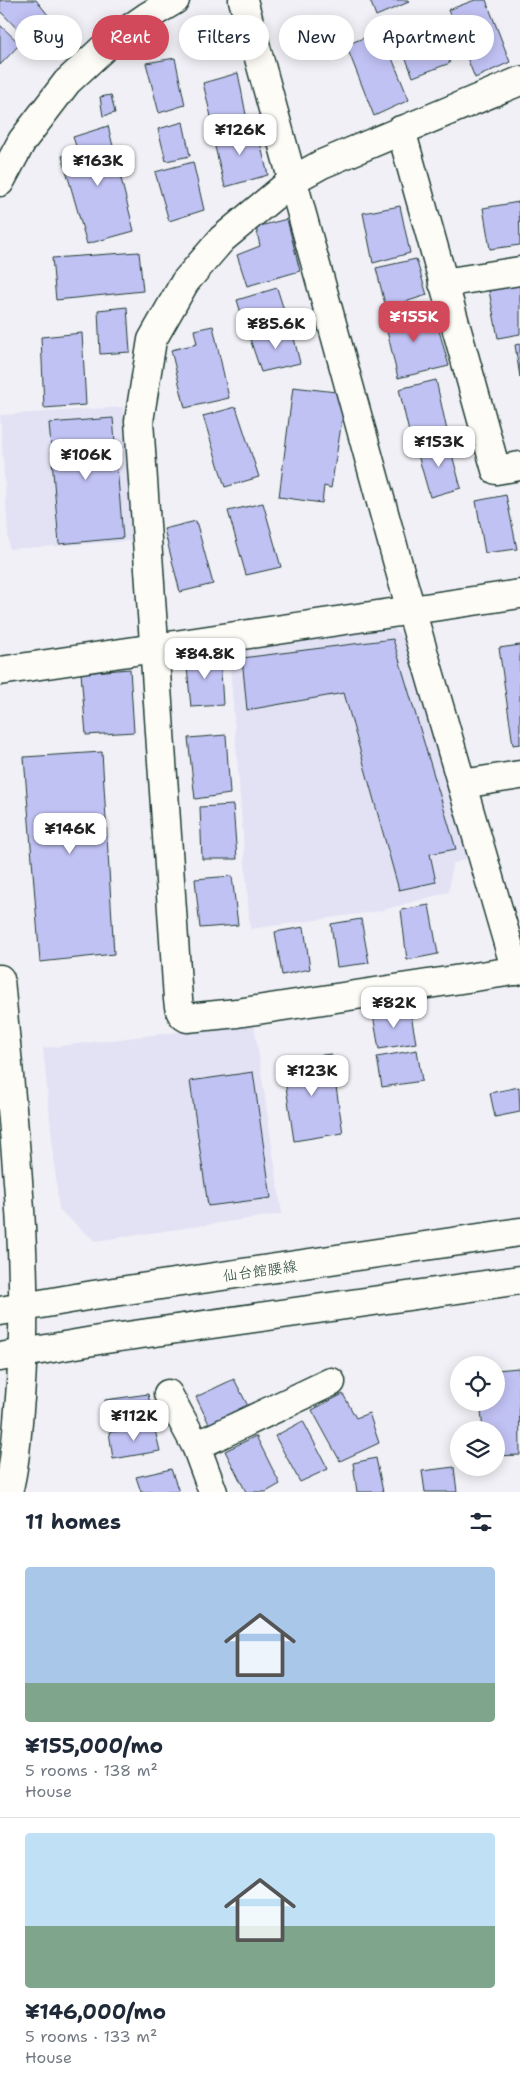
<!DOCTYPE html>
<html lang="en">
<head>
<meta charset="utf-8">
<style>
  :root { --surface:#fff; --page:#f2f2f3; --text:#1f2937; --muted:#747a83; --line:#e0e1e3; --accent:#d1495b }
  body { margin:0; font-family:"Shantell Sans","Klee One",sans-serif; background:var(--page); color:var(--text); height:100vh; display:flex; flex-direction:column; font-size:19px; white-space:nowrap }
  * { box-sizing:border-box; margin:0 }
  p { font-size:16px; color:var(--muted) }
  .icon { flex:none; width:28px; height:28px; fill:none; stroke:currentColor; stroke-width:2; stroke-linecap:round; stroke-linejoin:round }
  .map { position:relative; height:1492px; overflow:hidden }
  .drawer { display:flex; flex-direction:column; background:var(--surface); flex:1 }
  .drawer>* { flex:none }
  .guide { position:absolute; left:15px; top:15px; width:490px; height:45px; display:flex; gap:10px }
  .tools { position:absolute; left:450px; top:1356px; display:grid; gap:10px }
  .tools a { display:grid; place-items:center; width:55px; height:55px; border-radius:50%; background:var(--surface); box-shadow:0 2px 12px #0003; font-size:25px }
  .price { position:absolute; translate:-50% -42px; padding:0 11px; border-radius:10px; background:#fff; color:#222; font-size:16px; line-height:32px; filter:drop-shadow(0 1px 2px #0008) }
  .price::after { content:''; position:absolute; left:50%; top:30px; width:15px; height:11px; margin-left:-8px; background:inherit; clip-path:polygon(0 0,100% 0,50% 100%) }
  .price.current { background:var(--accent); color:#fff }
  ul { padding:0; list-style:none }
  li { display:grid; align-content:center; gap:10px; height:265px; padding:0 25px }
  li+li { border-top:1px solid var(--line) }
  li span { display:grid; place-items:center; height:155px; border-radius:5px; color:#555 }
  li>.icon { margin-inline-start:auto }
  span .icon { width:90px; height:90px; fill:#fffc; stroke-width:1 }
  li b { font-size:21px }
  h2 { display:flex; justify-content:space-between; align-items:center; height:60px; padding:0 25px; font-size:21px }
  .pill { padding:0 18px; border-radius:22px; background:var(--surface); box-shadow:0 2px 12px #0003; font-size:18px; line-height:45px }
  .pill.current { background:var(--accent); color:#fff }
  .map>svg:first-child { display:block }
</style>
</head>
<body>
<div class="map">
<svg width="520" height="1492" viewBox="0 0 520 1492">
  <rect width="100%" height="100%" fill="#f1f0f6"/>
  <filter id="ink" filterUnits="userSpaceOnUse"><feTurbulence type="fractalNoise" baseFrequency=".02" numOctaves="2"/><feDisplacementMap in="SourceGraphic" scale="10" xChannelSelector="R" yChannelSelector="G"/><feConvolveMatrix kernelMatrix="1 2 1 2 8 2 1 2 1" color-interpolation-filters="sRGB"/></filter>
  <g filter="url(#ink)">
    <g fill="#e3e2f5">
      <path d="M123 407 132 541 9 549 0 415Z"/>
      <path d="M391 626 414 646 471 857 452 864 449 892 380 911 250 929 229 652Z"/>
      <path d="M254 1023 282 1214 95 1241 59 1210 43 1048Z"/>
    </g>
    <g fill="#c1c2f4" stroke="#1f3d34">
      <path d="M0 0H36L48 15 25 37 0 11Z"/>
      <path d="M370 0H408L409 2 376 16Z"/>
      <path d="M475 0H486L510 62 475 78 448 10Z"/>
      <path d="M435 23 450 63 413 77 398 38Z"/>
      <path d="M0 25 20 44 0 65Z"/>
      <path d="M381 31 409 100 374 116 346 45Z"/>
      <path d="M175 58 185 105 159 113 146 63Z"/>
      <path d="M238 73 247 120 214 129 203 83Z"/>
      <path d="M111 95 115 113 103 116 100 97Z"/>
      <path d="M183 122 190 156 166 161 158 129Z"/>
      <path d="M108 126 134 231 87 244 62 156 78 152 73 137Z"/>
      <path d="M256 126 268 175 225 187 212 135Z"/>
      <path d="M193 162 204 210 169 221 155 172Z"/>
      <path d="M519 202 520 245 490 249 483 208Z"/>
      <path d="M400 206 410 253 373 263 363 213Z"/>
      <path d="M287 219 300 271 247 286 237 255 260 246 256 227Z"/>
      <path d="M139 252 143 291 56 300 52 258Z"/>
      <path d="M416 259 427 295 386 308 376 268Z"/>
      <path d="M520 283V334L498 338 489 291Z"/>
      <path d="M277 288 287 320 247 333 237 300Z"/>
      <path d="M419 305 423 330 438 327 449 366 398 378 383 314Z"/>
      <path d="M127 307 130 352 100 354 98 310Z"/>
      <path d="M213 326 229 398 185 408 171 350 197 344 194 330Z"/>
      <path d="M291 326 300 363 261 372 250 339Z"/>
      <path d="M82 333 86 405 44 408 41 337Z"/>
      <path d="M520 344V377L515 345Z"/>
      <path d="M436 380 448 435 412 445 399 389Z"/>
      <path d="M293 387 336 392 343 414 331 488 324 486 322 503 279 497Z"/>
      <path d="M236 407 259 477 225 487 203 416Z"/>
      <path d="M113 418 123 538 59 544 49 423Z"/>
      <path d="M448 440 461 488 430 497 416 448Z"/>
      <path d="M506 495 517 549 485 553 476 501Z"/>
      <path d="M263 503 281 567 246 575 228 511Z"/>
      <path d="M196 521 213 584 180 592 164 529Z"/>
      <path d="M393 639 456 849 430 854 436 882 399 890 344 693 247 710 242 658Z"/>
      <path d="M520 645V744L513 745 499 648Z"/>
      <path d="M220 654 223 705 191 707 186 657Z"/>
      <path d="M130 669 134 732 86 735 81 673Z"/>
      <path d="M226 735 230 794 195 799 188 738Z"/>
      <path d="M102 752 114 954 40 962 24 757Z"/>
      <path d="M233 805 237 859H202L200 807Z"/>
      <path d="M232 876 238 925 200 928 195 879Z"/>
      <path d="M429 905 438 954 407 960 401 910Z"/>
      <path d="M361 919 369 963 337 967 331 924Z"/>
      <path d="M304 927 310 969 282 975 275 932Z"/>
      <path d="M410 1009 416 1043 379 1049 373 1015Z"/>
      <path d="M417 1050 422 1081 382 1087 377 1057Z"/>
      <path d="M331 1054 343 1133 294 1141 282 1060Z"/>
      <path d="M253 1072 271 1198 208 1206 190 1081Z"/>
      <path d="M519 1087 520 1112 495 1117 490 1093Z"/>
      <path d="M519 1368 520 1455 496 1456V1430H483L480 1402H496V1370Z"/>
      <path d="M234 1379 250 1410 211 1428 196 1397Z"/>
      <path d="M148 1394 153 1419 111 1427 105 1400Z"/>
      <path d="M343 1394 356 1418 369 1413 379 1443 340 1461 312 1410Z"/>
      <path d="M303 1421 328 1469 300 1482 275 1436Z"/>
      <path d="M154 1426 160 1451 113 1459 109 1432Z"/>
      <path d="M256 1436 280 1484 266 1492H246L225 1451Z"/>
      <path d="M376 1458 383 1492H357L353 1463Z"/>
      <path d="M454 1467 457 1492H425L422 1471Z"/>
      <path d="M171 1469 179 1492H141L136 1477Z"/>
    </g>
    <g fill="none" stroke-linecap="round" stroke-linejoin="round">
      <defs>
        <g id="minor">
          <path d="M243 0 403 582 516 971"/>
          <path d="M520 81 322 164 293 180 222 239 185 282 152 340 139 421 178 999C179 1007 179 1014 187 1018L237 1013 520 970"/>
          <path d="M401 130 496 470 520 466"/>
          <path d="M0 182 22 141 67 82 109 43 148 16 175 0"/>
          <path d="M443 283 520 271"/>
          <path d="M0 671 520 594"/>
          <path d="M462 784 520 775"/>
          <path d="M0 979C12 1117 31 1260 20 1398 17 1429 16 1462 8 1492"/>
          <path d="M168 1394 196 1446 213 1492"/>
          <path d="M196 1446 331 1382"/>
        </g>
        <g id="major">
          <path d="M0 1311 93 1295 520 1232"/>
          <path d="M0 1357 99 1340 520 1280"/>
        </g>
      </defs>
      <use href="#minor" stroke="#1f3d34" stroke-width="31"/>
      <use href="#major" stroke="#1f3d34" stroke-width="31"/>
      <use href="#minor" stroke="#fdfcf7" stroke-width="28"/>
      <use href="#major" stroke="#fdfcf7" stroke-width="28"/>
    </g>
  </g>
  <g text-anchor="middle" stroke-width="4" stroke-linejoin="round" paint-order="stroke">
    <g font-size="15" fill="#1f3d34" stroke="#fdfcf7">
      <text transform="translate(260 1271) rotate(-8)" y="5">仙台館腰線</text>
    </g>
  </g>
</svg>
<div class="tools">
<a><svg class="icon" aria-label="locate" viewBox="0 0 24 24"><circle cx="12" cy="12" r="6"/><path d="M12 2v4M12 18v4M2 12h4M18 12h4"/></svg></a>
<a><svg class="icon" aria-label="layers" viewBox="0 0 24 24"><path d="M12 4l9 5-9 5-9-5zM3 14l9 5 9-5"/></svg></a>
</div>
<b class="price" style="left:240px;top:156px">¥126K</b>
<b class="price" style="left:98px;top:187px">¥163K</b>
<b class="price current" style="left:414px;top:343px">¥155K</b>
<b class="price" style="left:276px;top:350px">¥85.6K</b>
<b class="price" style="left:439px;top:468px">¥153K</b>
<b class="price" style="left:86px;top:481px">¥106K</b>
<b class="price" style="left:205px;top:680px">¥84.8K</b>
<b class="price" style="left:70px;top:855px">¥146K</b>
<b class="price" style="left:394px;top:1029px">¥82K</b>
<b class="price" style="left:312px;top:1097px">¥123K</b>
<b class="price" style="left:134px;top:1442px">¥112K</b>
<div class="guide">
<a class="pill">Buy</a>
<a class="pill current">Rent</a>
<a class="pill">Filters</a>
<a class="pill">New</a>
<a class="pill">Apartment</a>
</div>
</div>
<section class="drawer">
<h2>11 homes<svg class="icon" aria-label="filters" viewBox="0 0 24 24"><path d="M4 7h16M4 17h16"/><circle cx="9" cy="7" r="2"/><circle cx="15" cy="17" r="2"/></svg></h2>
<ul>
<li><span style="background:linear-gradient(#a9c7e8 75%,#7fa58c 0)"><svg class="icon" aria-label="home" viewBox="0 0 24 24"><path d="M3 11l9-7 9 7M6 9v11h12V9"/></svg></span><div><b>¥155,000/mo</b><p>5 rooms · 138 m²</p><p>House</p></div></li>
<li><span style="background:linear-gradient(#bfe0f5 60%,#7fa58c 0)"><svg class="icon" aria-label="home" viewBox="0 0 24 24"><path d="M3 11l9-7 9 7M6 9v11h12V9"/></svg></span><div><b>¥146,000/mo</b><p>5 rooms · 133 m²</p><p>House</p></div></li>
</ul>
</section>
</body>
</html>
